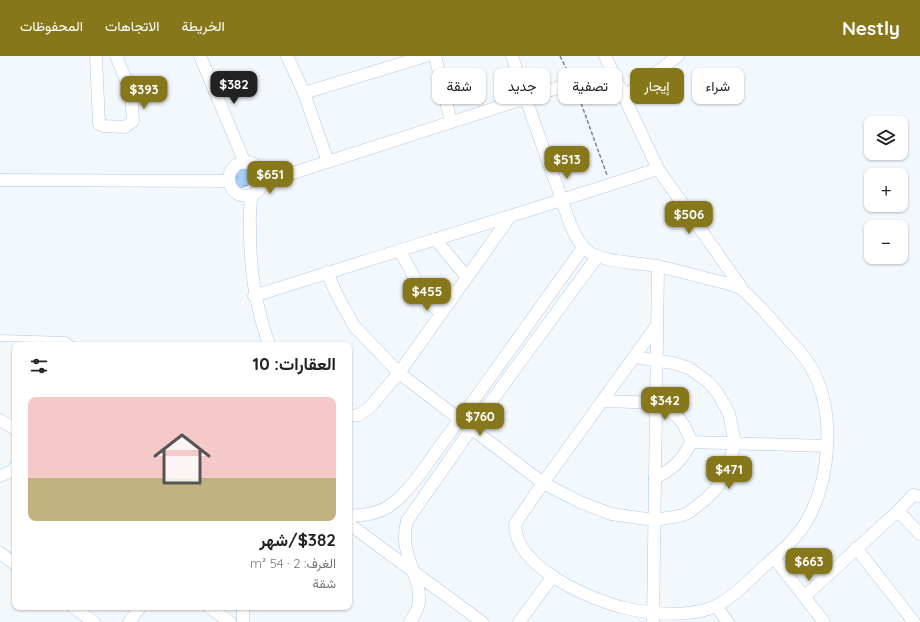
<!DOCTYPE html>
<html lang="ar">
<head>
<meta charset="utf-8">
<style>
  :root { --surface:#fff; --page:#f6f6f6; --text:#222; --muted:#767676; --line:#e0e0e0; --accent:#85771a }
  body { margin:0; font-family:Quicksand,Vazirmatn,sans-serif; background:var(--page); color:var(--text); direction:rtl; height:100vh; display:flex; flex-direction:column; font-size:15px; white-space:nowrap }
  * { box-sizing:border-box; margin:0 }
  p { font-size:13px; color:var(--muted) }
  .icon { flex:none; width:22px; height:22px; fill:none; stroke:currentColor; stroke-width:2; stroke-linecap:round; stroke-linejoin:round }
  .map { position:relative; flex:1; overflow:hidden; direction:ltr }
  .side { position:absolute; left:12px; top:286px; width:340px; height:268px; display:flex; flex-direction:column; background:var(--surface); border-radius:8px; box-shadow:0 1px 3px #0004; direction:rtl }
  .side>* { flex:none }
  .top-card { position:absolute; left:364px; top:12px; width:380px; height:36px; direction:rtl; display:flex; gap:8px }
  .controls { position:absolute; left:864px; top:60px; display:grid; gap:8px }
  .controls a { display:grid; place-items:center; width:44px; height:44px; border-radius:8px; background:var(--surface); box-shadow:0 1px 3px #0004; font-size:20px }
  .price { position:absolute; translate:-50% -34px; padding:0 9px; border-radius:8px; background:var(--accent); color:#fff; font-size:13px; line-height:26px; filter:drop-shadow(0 1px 2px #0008) }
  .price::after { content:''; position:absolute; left:50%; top:24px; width:12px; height:9px; margin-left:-6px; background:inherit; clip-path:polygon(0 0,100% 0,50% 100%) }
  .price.current { background:#222; color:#fff }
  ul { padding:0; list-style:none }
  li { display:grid; align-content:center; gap:8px; height:212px; padding:0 16px }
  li+li { border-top:1px solid var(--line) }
  li span { display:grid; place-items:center; height:124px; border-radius:8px; color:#555 }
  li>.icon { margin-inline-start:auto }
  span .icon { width:72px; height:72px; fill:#fffc; stroke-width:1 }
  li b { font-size:17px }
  h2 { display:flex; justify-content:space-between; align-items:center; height:48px; padding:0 16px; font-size:17px }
  .chip { padding:0 14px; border-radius:8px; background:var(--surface); box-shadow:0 1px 3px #0004; font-size:14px; line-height:36px }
  .chip.current { background:var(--accent); color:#fff }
  header { display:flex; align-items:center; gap:24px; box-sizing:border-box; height:56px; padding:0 20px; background:var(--accent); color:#fff }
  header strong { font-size:19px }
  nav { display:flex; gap:22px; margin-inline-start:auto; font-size:14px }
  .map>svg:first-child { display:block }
</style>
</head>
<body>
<header>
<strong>Nestly</strong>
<nav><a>الخريطة</a><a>الاتجاهات</a><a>المحفوظات</a></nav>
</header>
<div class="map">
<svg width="920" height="566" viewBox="0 0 920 566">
  <defs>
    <pattern id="park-crowns" width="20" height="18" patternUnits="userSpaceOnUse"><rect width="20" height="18" fill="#a9cff7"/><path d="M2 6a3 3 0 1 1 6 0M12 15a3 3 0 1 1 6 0" fill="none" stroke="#90b1d3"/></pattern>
  </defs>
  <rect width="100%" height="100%" fill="#f3f8fd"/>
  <circle fill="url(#park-crowns)" cx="242" cy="122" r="10"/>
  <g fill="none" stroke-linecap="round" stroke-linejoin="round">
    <defs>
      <path id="service" d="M0 282 66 284 72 289"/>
      <g id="minor">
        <path d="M96 0 99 68 103 70 125 71 133 65 131 36 116 0"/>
        <path d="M200 0 245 107"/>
        <path d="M287 0 304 37 328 106"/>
        <path d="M435 0 451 66"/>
        <path d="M512 0C526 45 542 89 558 133 564 149 572 180 584 192 599 207 636 206 656 210 674 213 692 219 709 223 719 226 730 227 738 231 748 235 781 275 790 285 799 294 809 306 814 317 835 360 830 422 808 463 797 483 777 499 760 514 746 528 727 547 708 553 683 561 654 558 629 553 592 545 515 512 515 468L543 427 657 269"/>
        <path d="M605 0 658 113 741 231"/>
        <path d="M304 37 426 0"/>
        <path d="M625 40 678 0"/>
        <circle cx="246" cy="123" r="17"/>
        <path d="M0 124 229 125"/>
        <path d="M262 127 573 27"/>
        <path d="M252 139C249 151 250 163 250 176 250 217 256 250 269 289"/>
        <path d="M435 183 466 220"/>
        <path d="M400 195 418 228 440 258"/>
        <path d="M327 216 336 237 354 270 399 317 543 427 580 446 611 458 654 464 680 460 688 457 706 443 716 433 727 413 735 388 729 357 717 336 708 326 689 312 673 307 634 301"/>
        <path d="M254 240C389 197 524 157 658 113"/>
        <path d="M602 345C641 347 678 340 691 386 682 405 673 413 655 422"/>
        <path d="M349 360 359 359 369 352 399 317 509 162"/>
        <path d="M0 364 15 373"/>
        <path d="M691 386 827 390"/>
        <path d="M0 420 12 415 15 411"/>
        <path d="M898 455 920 478"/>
        <path d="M349 459C365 460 379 458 392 448 413 432 430 403 446 382 493 319 537 255 583 192"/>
        <path d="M349 468 482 566"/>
        <path d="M856 492 914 566"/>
        <path d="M0 497 15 508"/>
        <path d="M774 502 824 566"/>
        <path d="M805 540 898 455 913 439 920 440"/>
        <path d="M716 550 728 566"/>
        <path d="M73 551 94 566"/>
        <path d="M209 551 230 566"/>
        <path d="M129 566 140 551"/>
        <path d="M243 566V551"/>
        <path d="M410 566C413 560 419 553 419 546 421 516 398 499 407 465L471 373 597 201"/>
        <path d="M519 566 553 520"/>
        <path d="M653 566 658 210"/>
      </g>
    </defs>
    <use href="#service" stroke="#b2c9e2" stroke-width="7"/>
    <use href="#minor" stroke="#b2c9e2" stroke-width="13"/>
    <g stroke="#7f858c" stroke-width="1.5" stroke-dasharray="4 2" stroke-linecap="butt">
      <path d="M560 0 569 18"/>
      <path d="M577 36 607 119"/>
    </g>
    <use href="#service" stroke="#fff" stroke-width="6"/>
    <use href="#minor" stroke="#fff" stroke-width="12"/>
  </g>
</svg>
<div class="controls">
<a><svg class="icon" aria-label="layers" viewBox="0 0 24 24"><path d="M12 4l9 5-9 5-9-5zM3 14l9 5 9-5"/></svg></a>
<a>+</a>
<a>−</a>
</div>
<b class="price current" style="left:234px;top:49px">$382</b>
<b class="price" style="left:144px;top:54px">$393</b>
<b class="price" style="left:567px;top:124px">$513</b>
<b class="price" style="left:270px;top:139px">$651</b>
<b class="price" style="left:689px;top:179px">$506</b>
<b class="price" style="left:427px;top:256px">$455</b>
<b class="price" style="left:665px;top:365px">$342</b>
<b class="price" style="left:480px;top:381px">$760</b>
<b class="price" style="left:729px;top:434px">$471</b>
<b class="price" style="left:809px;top:526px">$663</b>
<div class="top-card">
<a class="chip">شراء</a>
<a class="chip current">إيجار</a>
<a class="chip">تصفية</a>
<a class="chip">جديد</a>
<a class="chip">شقة</a>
</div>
<section class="side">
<h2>العقارات: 10<svg class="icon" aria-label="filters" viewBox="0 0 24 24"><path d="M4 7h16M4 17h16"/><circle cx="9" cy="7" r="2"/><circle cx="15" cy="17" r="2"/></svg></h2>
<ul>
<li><span style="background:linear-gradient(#f6c9c9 65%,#c2b280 0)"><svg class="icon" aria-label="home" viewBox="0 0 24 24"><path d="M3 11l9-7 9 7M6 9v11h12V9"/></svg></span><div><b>$382/شهر</b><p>الغرف: 2 · 54 m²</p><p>شقة</p></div></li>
</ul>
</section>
</div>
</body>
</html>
